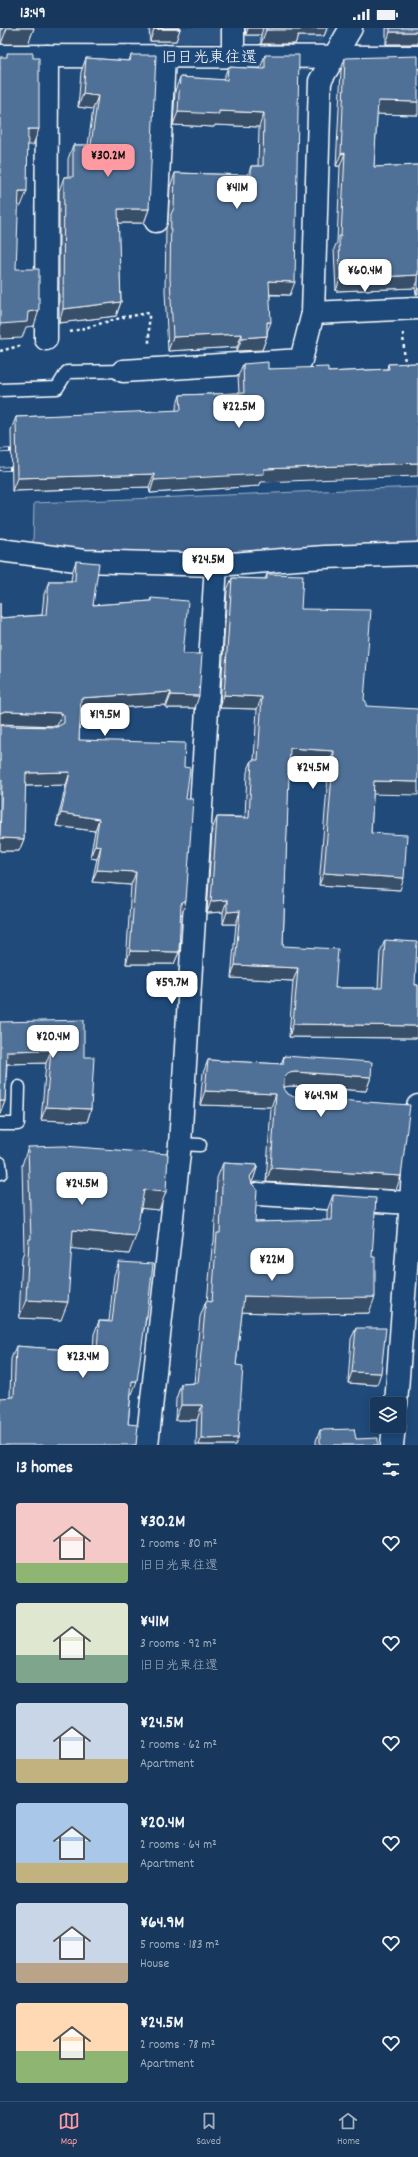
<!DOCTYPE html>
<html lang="en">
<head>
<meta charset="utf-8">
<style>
  :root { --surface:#17385c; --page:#244365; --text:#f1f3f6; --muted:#9eacbb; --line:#365272; --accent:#ff9aa2 }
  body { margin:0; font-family:Dekko,"Klee One",sans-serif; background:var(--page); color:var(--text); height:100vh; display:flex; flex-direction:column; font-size:15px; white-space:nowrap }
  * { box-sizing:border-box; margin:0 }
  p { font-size:13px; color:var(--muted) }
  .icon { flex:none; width:22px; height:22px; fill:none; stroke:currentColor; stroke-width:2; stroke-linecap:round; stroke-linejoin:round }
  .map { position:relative; height:1417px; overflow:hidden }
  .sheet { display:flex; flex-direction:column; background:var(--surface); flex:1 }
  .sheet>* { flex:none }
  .tools { position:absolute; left:370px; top:1369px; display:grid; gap:8px }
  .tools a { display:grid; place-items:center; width:36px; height:36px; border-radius:4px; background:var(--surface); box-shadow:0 2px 10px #0003,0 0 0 1px var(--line); font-size:20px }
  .price { position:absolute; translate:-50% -34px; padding:0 9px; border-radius:8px; background:#fff; color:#222; font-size:13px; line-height:26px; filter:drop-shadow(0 1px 2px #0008) }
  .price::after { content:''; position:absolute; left:50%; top:24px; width:12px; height:9px; margin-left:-6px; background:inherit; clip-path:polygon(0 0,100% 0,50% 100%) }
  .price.current { background:var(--accent); color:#111 }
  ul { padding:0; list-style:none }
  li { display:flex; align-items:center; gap:12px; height:100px; padding:0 16px }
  li span { display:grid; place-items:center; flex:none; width:112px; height:80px; border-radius:4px; color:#555 }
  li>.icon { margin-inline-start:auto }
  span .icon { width:48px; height:48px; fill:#fffc; stroke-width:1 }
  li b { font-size:17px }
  h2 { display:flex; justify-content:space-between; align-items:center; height:48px; padding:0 16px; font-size:17px }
  .status { display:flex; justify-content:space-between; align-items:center; height:28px; padding:0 20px; background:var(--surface); direction:ltr }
  .status svg { height:11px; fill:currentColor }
  .dock { display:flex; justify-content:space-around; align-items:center; height:56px; border-top:1px solid var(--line); background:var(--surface); font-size:11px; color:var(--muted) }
  .dock a { display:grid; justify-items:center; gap:2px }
  .dock .current { color:var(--accent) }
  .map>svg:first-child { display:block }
</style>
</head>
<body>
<div class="status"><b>13:49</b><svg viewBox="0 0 49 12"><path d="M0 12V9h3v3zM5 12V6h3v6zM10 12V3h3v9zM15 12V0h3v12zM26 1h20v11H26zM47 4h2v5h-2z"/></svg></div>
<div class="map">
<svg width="418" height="1417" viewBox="0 0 418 1417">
  <rect width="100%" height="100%" fill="#1f4a7a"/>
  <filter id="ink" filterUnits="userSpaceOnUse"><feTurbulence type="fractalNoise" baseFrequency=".025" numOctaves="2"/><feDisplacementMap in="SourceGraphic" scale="8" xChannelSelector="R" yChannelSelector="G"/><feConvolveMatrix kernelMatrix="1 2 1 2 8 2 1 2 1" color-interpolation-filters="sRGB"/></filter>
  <g filter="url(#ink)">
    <g fill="#2e5683">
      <path d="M148 0H223V14H147Z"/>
      <path d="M241 0H331L321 14 249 15 241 8Z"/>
    </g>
    <path fill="#3c618b" stroke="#9eb0c5" d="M418 459V515L218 527 85 523 33 515 34 475Z"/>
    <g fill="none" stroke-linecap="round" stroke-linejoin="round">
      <defs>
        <g id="service">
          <path d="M0 362 57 360 67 344 123 343"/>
          <path d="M0 1096H18L19 1059"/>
          <path d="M180 1116 200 1117"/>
          <path d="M0 1135 1 1145"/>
        </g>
        <g id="minor">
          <path d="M233 0V28"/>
          <path d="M156 193 164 28"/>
          <path d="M313 285 418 280"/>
          <path d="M46 311 47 28"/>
          <path d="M123 343 301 332 313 285 320 53 351 0"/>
          <path d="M0 522 84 533 216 537 324 529 418 526"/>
          <path d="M257 1166 411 1175"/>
          <path d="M396 1376 418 1078"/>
          <path d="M147 1417 180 1116 216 537"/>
          <path d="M392 1417 394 1398"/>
        </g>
        <path id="tertiary" d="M0 28 418 29"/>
      </defs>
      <use href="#service" stroke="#fff" stroke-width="15"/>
      <use href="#minor" stroke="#fff" stroke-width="25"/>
      <use href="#tertiary" stroke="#fff" stroke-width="25"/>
      <g stroke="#fff" stroke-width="2.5" stroke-dasharray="3 3" stroke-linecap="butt">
        <path d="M70 304 124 289 149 285V317"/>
        <path d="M403 305 405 338"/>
        <path d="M0 323 23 317"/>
      </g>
      <use href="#service" stroke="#1f4a7a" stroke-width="12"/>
      <use href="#minor" stroke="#1f4a7a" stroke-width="22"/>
      <use href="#tertiary" stroke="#1f4a7a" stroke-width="22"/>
      <defs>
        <g id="rail">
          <path d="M0 423 22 422"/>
          <path d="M0 441 22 440"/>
        </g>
      </defs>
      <use href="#rail" stroke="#fff" stroke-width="4.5"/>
      <use href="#rail" stroke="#1f4a7a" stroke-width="3" stroke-dasharray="9" stroke-linecap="butt"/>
    </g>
    <g fill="#456182" stroke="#fff">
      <path d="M0 0H34L28 16H1V3H0Z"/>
      <path d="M149 0H180L176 13H150Z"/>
      <path d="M245 0H327L324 8H298L295 16H261V7H246Z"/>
      <rect x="386" y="0" width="32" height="16"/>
      <path d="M131 27 149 181 144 195H118L121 274 116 288 59 295V163L64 149H68V131L73 117H88L93 81 78 79 81 44 86 30 129 33Z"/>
      <path d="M265 27 290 267H270L267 308 262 322 237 323V319L168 323 165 263 166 200 168 194 170 159 175 145 248 147 251 138H258L259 99 215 97 214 99 173 97 175 63 180 49 223 52 228 39 260 41Z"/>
      <path d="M345 30 418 87 377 86 374 139 418 137V266H416L415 260 336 263 334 221 337 214 340 138H336L341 42Z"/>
      <path d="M418 335 261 454 259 458 150 465 149 459 12 463 11 402 16 389 176 383V380L180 367 239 365 238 348 243 336 268 341 328 344 387 341 388 336Z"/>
      <path d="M76 533 93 577 150 573 151 570 183 626 195 680H166V677L80 682 79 712 184 739 186 771 182 886 180 887 179 924 174 936H126L131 857 92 854 97 831 90 830 95 803 56 798 66 757 25 758 24 811 19 823H0V696V697L4 698 58 699 57 698 0 696V590L42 587 44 566 49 553H71L72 545Z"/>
      <path d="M267 546 301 581 364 672 366 678 373 766 371 805 400 862 319 857 329 735 289 732 283 918 335 960H378L380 924 385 912 415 957H418V1010L289 1009 293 953 231 950 236 896H223V884L207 885 212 802 217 789H245L247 744 252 732H254L257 681 220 680 227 562 232 550 265 551Z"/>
      <path d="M0 994 84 1029 91 1081 87 1094 41 1092 46 1035 7 1036 5 1073 0 1086Z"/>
      <path d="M284 1028 371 1049 366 1063 290 1058 284 1059V1061L288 1066 396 1162 266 1154 271 1079 200 1077 203 1045 208 1032 281 1036Z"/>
      <path d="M28 1119 159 1182 141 1180 129 1226 71 1220 61 1292 19 1290 22 1229 24 1223 22 1137Z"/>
      <path d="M223 1135 258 1137 253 1152 251 1155 255 1194 327 1193V1183L333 1167 372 1229 369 1285 297 1286 242 1284 236 1337 238 1410 235 1417H196L197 1392H175L176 1371 181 1356 194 1355 200 1289 206 1273 207 1274 212 1220 214 1214 217 1150Z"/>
      <path d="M119 1234 147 1288 145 1296 132 1366H131L128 1396 10 1369 11 1331 16 1318 93 1324 94 1306 99 1293H109L114 1247Z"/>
      <path d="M356 1300 377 1357 348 1355 351 1311Z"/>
      <path d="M320 1402 356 1411 378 1417H316V1413Z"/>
    </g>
    <g fill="#384f6a" stroke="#fff">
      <path d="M0 0H2L1 3H0Z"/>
      <path d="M7 0H34L28 16H1Z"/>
      <path d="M248 0H263L261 7H246Z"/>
      <path d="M298 0H327L324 8H298L295 16H261L266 2Z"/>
      <path d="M154 1H180L176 13H150Z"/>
      <path d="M390 4H418V16H386Z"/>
      <path d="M83 66 98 68 93 81 78 79Z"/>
      <path d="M378 73 418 74V87L373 86Z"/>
      <path d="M219 83 264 85 259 99 215 97 214 99 173 97 178 84Z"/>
      <path d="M28 101H39L33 117H22Z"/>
      <path d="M345 125 340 138H336L341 126Z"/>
      <path d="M19 163H27L21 178H13Z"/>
      <path d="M118 181H149L144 195H113Z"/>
      <path d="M418 247V253L415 260 336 263 340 251Z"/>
      <path d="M269 253 295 254 290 267 264 266Z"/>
      <path d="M418 259V266H416Z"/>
      <path d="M121 274 116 288 59 295 63 281Z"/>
      <path d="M39 282 34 298 26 299 22 310 0 311V296L28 284Z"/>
      <path d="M267 294H271L266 307Z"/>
      <path d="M242 306 237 319 168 323 173 309Z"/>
      <path d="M267 308 262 322 237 323 242 310Z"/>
      <path d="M418 435V448L261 454 259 458 150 465 154 452 264 441Z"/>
      <path d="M154 446 149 459 12 463 17 450Z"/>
      <path d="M171 664 166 677 77 682 81 670Z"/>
      <path d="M171 667 199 668 195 680H166Z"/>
      <path d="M224 667 262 669 257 681 220 680Z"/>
      <path d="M5 683 62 685 57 698 0 696V685Z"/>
      <path d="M290 720 334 723 329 735 285 732Z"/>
      <path d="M70 744 66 757 21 758 26 745Z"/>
      <path d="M374 753 418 754V767L369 766Z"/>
      <path d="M61 785 99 791 95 803 56 798Z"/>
      <path d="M0 810 24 811 19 823H0Z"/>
      <path d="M95 817 101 818 97 831 90 830Z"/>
      <path d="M97 842 136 844 131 857 92 854Z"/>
      <path d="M324 845 404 850 400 862 319 857Z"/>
      <path d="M227 872 223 884 207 885 211 873Z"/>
      <path d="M186 873 182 886 176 889 181 876Z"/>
      <path d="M240 883 236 896H223L227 884Z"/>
      <path d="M130 923 179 924 174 936H126Z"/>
      <path d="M235 937 298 940 293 953 231 950Z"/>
      <path d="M293 996 418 998V1010L289 1009Z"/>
      <path d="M51 1022 46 1035 3 1036 7 1023Z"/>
      <path d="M295 1044 371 1049 366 1063 290 1058 284 1059 279 1063 284 1050 289 1045Z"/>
      <path d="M205 1063 276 1066 271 1079 200 1077Z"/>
      <path d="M0 1073H5L0 1086Z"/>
      <path d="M46 1079 91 1081 87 1094 41 1092Z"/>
      <path d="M258 1137 253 1152 245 1165 250 1149Z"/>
      <path d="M271 1140 401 1148 396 1162 266 1154Z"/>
      <path d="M144 1162 166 1164 159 1182 138 1180Z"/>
      <path d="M73 1202 136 1208 129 1226 66 1220Z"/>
      <path d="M244 1268 375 1269 369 1285 297 1286 238 1284Z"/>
      <path d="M26 1272 68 1274 61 1292 19 1290Z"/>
      <path d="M352 1344 381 1345 377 1357 348 1355Z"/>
      <path d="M132 1353H137L132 1366H128Z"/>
      <path d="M181 1377H202L197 1392H175Z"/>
      <path d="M238 1410 235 1417H199L201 1411Z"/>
    </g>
    <g fill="#507197" stroke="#fff">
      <rect x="154" y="0" width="26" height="1"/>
      <rect x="266" y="0" width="34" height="2"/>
      <rect x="390" y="0" width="28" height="4"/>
      <path d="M7 25H33V30H39V101H28L27 163H19L16 241H39V282L28 284 27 294 0 296V29H7Z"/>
      <path d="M131 27H156L149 181H118L121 274 63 281 64 149H73V117H91L98 68 83 66 86 30 130 33Z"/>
      <path d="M265 27H299L295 254 269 253 271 294H267V308L242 310V306L173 309 170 250 171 186 174 180 175 145 251 147V138H263L264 85 219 83V86L178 84 180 49 227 52 228 39 265 41Z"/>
      <path d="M418 28V74L378 73 374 139 418 137V247L340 251 339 208H341L345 125 341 126 345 30Z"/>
      <path d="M268 334V341L328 339V344L389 341 388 336 418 335V435L264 441V446L154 452V446L17 450 16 389 181 382 180 367 244 365 243 336Z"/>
      <path d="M76 533 99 535 93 577 151 573V570L188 573 183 626H202L199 668 171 667V664L81 670 79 712 185 715 184 739 190 740 186 771H193L186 873 181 876 179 924 130 923 136 844 97 842 101 818 95 817 99 791 61 785 70 744 26 745 24 811 0 810 2 752H0V696V697L4 698 57 699 64 695V688L62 685 5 683 0 685V575V590L46 587 49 553H75Z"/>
      <path d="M267 546 303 547 301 581 371 582 364 672 366 673V678L418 681V754L374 753 371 805 407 807 404 850 324 845 334 723 290 720 283 918 338 921 335 960H382L385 912 417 914 415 957H418V998L293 996 298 940 235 937 240 883 227 884V872L211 873 217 789 249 790 252 732H258L262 669 224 667 232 550 267 551Z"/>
      <path d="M84 992V1029H94L91 1081 46 1079 51 1022 7 1023 5 1073H0V994Z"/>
      <path d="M284 1028 372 1034 371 1049 295 1044 289 1045 284 1050V1061L288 1066 294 1069 410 1077 401 1148 271 1140 276 1066 205 1063 208 1032 283 1036Z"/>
      <path d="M64 1118 168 1126 166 1164 144 1162 136 1208 73 1202 68 1274 26 1272 29 1211H31L28 1119Z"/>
      <path d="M223 1135 258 1137 250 1149 252 1156 257 1161 255 1194 332 1192 333 1167 376 1170 372 1229H375V1269L303 1270 244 1268 236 1337 243 1338 238 1410 201 1411 202 1377H181V1356L198 1355 206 1273 212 1274 217 1205H220Z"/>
      <path d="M119 1234 153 1236 147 1288H146L137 1353H132L128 1396 138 1397 136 1417H0V1370L14 1369 16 1318 97 1324 99 1293 112 1294Z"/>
      <path d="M356 1300H386L381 1345 352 1344Z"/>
      <path d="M354 1401 356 1411 378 1410V1417H320V1402Z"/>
    </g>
  </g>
  <g text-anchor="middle" stroke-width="3" stroke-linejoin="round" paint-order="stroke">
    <g font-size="16" fill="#fff" stroke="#1f4a7a">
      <text x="209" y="34">旧日光東往還</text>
    </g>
  </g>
</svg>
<div class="tools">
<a><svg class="icon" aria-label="layers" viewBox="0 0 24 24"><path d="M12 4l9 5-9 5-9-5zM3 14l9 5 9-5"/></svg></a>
</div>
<b class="price current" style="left:108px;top:150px">¥30.2M</b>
<b class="price" style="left:237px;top:182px">¥41M</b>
<b class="price" style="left:365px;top:265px">¥60.4M</b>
<b class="price" style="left:239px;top:401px">¥22.5M</b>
<b class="price" style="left:208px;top:554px">¥24.5M</b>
<b class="price" style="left:105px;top:709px">¥19.5M</b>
<b class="price" style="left:313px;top:762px">¥24.5M</b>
<b class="price" style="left:172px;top:977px">¥59.7M</b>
<b class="price" style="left:53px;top:1031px">¥20.4M</b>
<b class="price" style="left:321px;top:1090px">¥64.9M</b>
<b class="price" style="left:82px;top:1178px">¥24.5M</b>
<b class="price" style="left:272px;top:1254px">¥22M</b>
<b class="price" style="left:83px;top:1351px">¥23.4M</b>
</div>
<section class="sheet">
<h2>13 homes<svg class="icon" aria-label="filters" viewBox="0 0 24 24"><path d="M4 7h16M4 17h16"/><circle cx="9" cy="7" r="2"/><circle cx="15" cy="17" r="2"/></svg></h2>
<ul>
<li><span style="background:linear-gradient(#f6c9c9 75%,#8fb573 0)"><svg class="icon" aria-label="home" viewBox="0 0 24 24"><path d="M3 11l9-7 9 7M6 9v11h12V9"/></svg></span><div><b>¥30.2M</b><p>2 rooms · 80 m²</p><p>旧日光東往還</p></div><svg class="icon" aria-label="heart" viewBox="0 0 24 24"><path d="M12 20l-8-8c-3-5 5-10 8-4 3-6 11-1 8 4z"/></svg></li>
<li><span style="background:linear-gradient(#dfe7d0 65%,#7fa58c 0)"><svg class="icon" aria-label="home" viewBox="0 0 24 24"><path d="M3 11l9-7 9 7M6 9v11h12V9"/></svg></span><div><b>¥41M</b><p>3 rooms · 92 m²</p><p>旧日光東往還</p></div><svg class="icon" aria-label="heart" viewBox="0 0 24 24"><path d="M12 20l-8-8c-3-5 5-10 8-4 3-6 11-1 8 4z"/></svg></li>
<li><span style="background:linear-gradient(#c9d6e8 70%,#c2b280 0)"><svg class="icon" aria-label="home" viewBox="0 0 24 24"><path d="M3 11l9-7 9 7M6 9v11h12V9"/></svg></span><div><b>¥24.5M</b><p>2 rooms · 62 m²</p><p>Apartment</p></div><svg class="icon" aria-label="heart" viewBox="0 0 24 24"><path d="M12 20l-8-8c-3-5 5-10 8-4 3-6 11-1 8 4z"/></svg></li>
<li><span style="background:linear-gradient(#a9c7e8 75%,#c2b280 0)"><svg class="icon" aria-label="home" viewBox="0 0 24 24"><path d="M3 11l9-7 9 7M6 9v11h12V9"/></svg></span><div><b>¥20.4M</b><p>2 rooms · 64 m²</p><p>Apartment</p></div><svg class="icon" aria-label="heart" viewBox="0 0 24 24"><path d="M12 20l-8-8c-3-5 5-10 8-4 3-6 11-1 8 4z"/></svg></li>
<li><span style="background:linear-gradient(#c9d6e8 75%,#b9a48a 0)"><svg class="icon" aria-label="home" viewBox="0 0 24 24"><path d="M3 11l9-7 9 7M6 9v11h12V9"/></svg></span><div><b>¥64.9M</b><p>5 rooms · 183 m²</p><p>House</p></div><svg class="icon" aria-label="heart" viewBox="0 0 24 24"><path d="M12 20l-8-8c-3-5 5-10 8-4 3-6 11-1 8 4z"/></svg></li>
<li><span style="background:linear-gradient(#ffd9b3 60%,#8fb573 0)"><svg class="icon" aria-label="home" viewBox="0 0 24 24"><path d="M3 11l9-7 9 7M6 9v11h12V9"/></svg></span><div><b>¥24.5M</b><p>2 rooms · 78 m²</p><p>Apartment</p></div><svg class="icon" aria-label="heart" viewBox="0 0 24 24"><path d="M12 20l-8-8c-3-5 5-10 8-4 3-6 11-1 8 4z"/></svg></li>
</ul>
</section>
<nav class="dock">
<a class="current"><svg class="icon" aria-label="map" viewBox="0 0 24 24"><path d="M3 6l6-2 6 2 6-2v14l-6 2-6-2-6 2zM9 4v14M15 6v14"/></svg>Map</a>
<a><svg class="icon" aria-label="saved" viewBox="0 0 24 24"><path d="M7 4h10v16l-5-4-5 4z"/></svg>Saved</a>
<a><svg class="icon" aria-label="home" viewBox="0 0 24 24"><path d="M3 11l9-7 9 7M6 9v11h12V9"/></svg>Home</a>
</nav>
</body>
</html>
